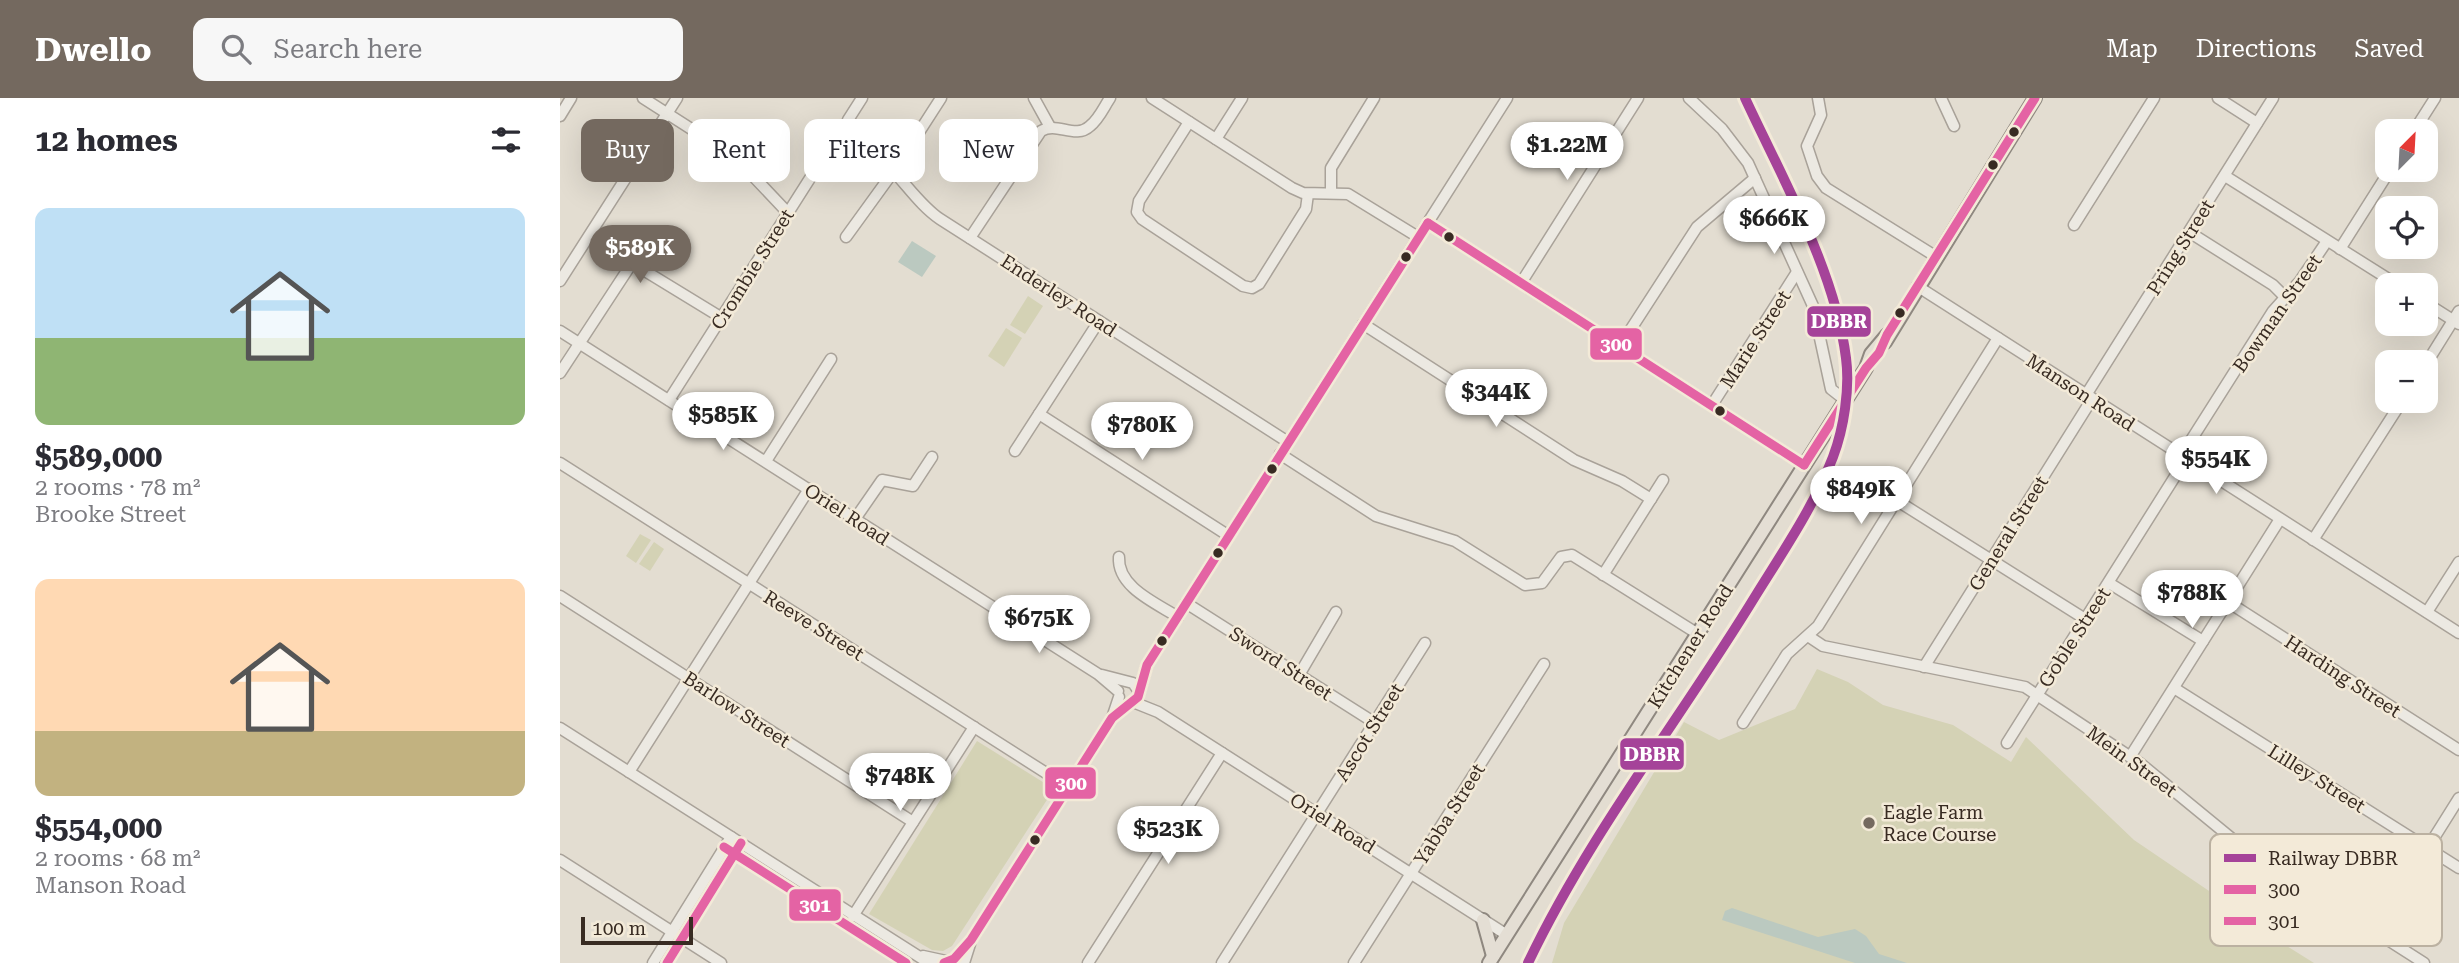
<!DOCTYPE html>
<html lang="en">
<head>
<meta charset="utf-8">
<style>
  :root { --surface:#fff; --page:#f7f7f7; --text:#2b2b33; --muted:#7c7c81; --accent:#74695f }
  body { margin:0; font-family:"Roboto Serif",serif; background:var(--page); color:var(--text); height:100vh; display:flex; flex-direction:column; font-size:26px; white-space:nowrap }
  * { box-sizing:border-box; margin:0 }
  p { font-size:23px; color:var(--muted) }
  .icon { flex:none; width:38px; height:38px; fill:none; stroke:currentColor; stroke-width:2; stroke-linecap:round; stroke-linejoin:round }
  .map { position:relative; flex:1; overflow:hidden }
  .drawer { display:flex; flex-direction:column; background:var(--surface); width:560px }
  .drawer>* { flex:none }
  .guide { position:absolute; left:21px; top:21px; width:665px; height:63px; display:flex; gap:14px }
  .needle { width:46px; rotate:24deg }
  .fabs { position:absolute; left:1815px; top:21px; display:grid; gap:14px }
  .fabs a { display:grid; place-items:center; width:63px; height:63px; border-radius:14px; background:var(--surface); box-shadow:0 7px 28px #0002; font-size:35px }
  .scale { position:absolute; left:21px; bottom:18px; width:112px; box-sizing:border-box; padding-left:7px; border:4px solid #382b22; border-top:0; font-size:19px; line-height:24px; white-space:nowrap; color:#382b22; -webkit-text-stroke:5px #f3ead8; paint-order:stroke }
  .price { position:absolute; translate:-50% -60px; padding:0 16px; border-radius:24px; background:#fff; color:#222; font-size:23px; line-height:46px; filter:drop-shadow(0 2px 4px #0008) }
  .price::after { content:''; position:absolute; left:50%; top:42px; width:21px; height:16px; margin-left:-10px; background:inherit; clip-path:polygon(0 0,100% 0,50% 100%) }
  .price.selected { background:var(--accent); color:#fff }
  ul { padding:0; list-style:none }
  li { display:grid; align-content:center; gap:14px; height:371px; padding:0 35px }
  li span { display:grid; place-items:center; height:217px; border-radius:14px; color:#555 }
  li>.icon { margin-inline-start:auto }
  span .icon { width:126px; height:126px; fill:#fffc; stroke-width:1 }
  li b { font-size:30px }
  h2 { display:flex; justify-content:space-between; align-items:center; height:84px; padding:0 35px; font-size:30px }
  .pill { padding:0 24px; border-radius:14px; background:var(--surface); box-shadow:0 7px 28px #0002; font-size:24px; line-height:63px }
  .pill.selected { background:var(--accent); color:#fff }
  header { display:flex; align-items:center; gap:42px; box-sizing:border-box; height:98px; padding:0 35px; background:var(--accent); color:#fff }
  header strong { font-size:33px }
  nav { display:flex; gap:38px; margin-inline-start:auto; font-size:24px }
  .search { width:490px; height:63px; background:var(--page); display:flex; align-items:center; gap:18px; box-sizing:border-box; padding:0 24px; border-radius:14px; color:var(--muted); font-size:26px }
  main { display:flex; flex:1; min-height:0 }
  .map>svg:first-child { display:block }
</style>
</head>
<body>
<header>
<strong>Dwello</strong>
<div class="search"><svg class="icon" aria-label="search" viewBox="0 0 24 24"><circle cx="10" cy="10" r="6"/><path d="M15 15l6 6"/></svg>Search here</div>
<nav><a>Map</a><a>Directions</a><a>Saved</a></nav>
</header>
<main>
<section class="drawer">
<h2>12 homes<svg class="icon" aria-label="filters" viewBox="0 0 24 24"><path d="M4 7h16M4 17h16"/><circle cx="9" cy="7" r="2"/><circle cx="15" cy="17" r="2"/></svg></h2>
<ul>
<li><span style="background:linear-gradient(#bfe0f5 60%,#8fb573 0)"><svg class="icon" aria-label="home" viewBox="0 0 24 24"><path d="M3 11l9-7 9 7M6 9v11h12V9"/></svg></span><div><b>$589,000</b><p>2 rooms · 78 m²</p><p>Brooke Street</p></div></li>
<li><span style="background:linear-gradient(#ffd9b3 70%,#c2b280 0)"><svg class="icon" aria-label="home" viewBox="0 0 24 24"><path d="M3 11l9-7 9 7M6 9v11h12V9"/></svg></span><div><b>$554,000</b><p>2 rooms · 68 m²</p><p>Manson Road</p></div></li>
</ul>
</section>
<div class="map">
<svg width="1899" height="865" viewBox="0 0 1899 865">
  <rect width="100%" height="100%" fill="#e3ddd1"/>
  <g fill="#d4d2b5">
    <path d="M468 198 483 208 465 236 450 227Z"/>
    <path d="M446 230 462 240 444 269 428 258Z"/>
    <path d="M80 436 91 442 76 465 66 458Z"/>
    <path d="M94 444 104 451 90 473 79 466Z"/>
    <path d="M1257 571 1288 584 1323 607 1393 627 1451 664 1466 639 1574 742 1680 814 1687 823 1754 865H992L1004 825 1124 624 1159 642 1235 611Z"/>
    <path d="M417 643 494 691 392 848 383 853 372 852 309 816Z"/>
  </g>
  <g fill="#bbc9c0">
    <path d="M352 143 376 158 362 179 338 164Z"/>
    <path d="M1172 810 1258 839 1295 831 1306 838 1319 856 1347 865H1295L1162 822 1165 813Z"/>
  </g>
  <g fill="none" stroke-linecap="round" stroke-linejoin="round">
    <defs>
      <g id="minor">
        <path d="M83 0 175 59 228 115"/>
        <path d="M474 0 490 29"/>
        <path d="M592 0 732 90 743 95 788 96 858 139"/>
        <path d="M1129 0 1162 31 1188 65 1253 208 1271 291 1285 302"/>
        <path d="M1258 0 1261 17 1247 48 1257 78 1266 90 1375 158"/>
        <path d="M1381 0 1394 28"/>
        <path d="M1658 0 1697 25"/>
        <path d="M0 18 11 0"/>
        <path d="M288 22 302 0"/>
        <path d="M629 24 579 103 577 114 582 121 683 188 692 190 699 186 746 111 748 96"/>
        <path d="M1854 33 1875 0"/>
        <path d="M656 41 682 0"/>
        <path d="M1665 78 1838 187"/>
        <path d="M771 94V70L814 0"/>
        <path d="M868 125 1244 367"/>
        <path d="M1514 127 1594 0"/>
        <path d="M1629 134 1713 187 1725 199"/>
        <path d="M286 139 336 70 381 0"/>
        <path d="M410 140 481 33C497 23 515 42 530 28 539 21 544 9 550 0"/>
        <path d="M1780 151 1830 72"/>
        <path d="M0 183 117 0"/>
        <path d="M961 185 1078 0"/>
        <path d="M1357 188 1899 535"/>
        <path d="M1866 205 1899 226"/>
        <path d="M803 226 1014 362 1062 383 1091 401"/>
        <path d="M0 233 538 576 558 593"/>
        <path d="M1060 248 1137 129 1195 80"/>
        <path d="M1866 266 1899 213"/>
        <path d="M0 275 72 165 162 220"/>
        <path d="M1526 297 1713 0"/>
        <path d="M109 302 268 52 284 43C327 48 347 99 380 121L728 344"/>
        <path d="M1152 307 1237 174"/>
        <path d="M479 316 669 438"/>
        <path d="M455 353 539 223"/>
        <path d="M720 356 816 418 895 443 965 487 982 485 1001 459 1012 457 1138 536"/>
        <path d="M1621 358 1713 213 1740 183 1767 143"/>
        <path d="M206 363 271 261"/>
        <path d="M0 365 508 689"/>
        <path d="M1336 402 1525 521"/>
        <path d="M295 421 322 382 353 388 372 359"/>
        <path d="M1753 442 1842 303"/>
        <path d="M559 459C557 489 596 505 618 519"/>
        <path d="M1043 477 1103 382"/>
        <path d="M1549 485 1643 543"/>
        <path d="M0 498 353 724"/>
        <path d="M1668 504 1899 652"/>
        <path d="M626 505 815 625"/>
        <path d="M1867 514 1899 464"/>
        <path d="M1248 538 1263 548 1465 589 1581 666 1681 748 1864 865"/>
        <path d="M1364 569 1532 301"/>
        <path d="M542 577 573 585 578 592"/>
        <path d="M739 577 776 514"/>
        <path d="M1614 590 1899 770"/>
        <path d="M573 604 598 614 947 837"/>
        <path d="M552 620 559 599"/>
        <path d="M1183 625 1227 556 1258 528 1438 240"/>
        <path d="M0 630 369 865"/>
        <path d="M1447 645 1626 361"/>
        <path d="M1570 659 1720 421"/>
        <path d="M69 674 249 391"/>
        <path d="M0 762 161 865"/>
        <path d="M293 818 414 629"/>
        <path d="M1815 834 1899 700"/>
        <path d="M363 858 386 863"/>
        <path d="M394 861 411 842 552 620 578 599 587 567 947 0"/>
        <path d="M93 865 171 739"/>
        <path d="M404 865 410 846"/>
        <path d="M528 865 662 655"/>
        <path d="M662 865 865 545"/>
        <path d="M794 865 984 566"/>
      </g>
      <g id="major">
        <path d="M1325 244 1475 0"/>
        <path d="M923 822 933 858"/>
        <path d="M929 865 1306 270 1311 256 1327 237"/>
      </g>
    </defs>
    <use href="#minor" stroke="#a9a299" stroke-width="13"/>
    <use href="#major" stroke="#8f8880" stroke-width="16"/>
    <use href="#minor" stroke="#ece9e2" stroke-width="10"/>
    <use href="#major" stroke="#e4ded4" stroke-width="12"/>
    <defs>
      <path id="rail" d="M974 865 994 820 1048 727"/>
    </defs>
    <use href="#rail" stroke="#ada8a2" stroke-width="5"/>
    <use href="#rail" stroke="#f3ead8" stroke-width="2.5" stroke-dasharray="8" stroke-linecap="butt"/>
    <defs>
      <g id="bus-1">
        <path d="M868 125 1244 367"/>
        <path d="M1244 367 1306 270 1319 255 1327 237 1475 0"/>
        <path d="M384 865 394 861 411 842 552 620 578 599 587 567 868 125"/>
      </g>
      <g id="bus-2">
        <path d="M164 749 346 865"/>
        <path d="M107 865 181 745"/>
      </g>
    </defs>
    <use href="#bus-1" stroke="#f3ead8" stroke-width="14"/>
    <use href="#bus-2" stroke="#f3ead8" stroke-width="14"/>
    <use href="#bus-1" stroke="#e463a4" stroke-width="9"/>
    <use href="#bus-2" stroke="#e463a4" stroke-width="9"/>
    <defs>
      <path id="rail-1" d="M968 865C1030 735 1121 620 1196 497 1224 452 1254 408 1273 359 1284 330 1290 290 1286 260 1275 172 1222 80 1185 0"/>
    </defs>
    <use href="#rail-1" stroke="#f3ead8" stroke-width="16"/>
    <use href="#rail-1" stroke="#a54399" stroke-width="10"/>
  </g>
  <g fill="#382b22" stroke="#f3ead8" stroke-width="2.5">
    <circle cx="1454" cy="34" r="6"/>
    <circle cx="1433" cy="67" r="6"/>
    <circle cx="889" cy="139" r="6"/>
    <circle cx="846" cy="159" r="6"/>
    <circle cx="1340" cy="215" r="6"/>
    <circle cx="1160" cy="313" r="6"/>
    <circle cx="712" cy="371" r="6"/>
    <circle cx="658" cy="455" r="6"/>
    <circle cx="602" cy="543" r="6"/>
    <circle cx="475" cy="742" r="6"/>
  </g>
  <circle fill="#74695f" stroke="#f3ead8" stroke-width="2.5" cx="1309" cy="725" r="7"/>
  <g text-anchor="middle" stroke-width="5" stroke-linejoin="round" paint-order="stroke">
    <g font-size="19" fill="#382b22" stroke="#f3ead8">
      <text transform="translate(1620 149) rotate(-58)" y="7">Pring Street</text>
      <text transform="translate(192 171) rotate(-58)" y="7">Crombie Street</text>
      <text transform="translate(499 197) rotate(33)" y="7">Enderley Road</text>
      <text transform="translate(1717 215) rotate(-55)" y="7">Bowman Street</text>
      <text transform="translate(1195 241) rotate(-57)" y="7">Marie Street</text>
      <text transform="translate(1521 294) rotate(33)" y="7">Manson Road</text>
      <text transform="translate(287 416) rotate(33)" y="7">Oriel Road</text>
      <text transform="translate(1448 435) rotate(-58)" y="7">General Street</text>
      <text transform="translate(254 527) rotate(32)" y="7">Reeve Street</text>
      <text transform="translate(1514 539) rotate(-57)" y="7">Goble Street</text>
      <text transform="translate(1130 548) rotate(-58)" y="7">Kitchener Road</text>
      <text transform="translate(721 565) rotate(33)" y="7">Sword Street</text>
      <text transform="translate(1783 578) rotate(33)" y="7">Harding Street</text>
      <text transform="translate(177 611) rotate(33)" y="7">Barlow Street</text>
      <text transform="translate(809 634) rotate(-58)" y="7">Ascot Street</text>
      <text transform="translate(1572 663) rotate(36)" y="7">Mein Street</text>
      <text transform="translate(1757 680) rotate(32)" y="7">Lilley Street</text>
      <text transform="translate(889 716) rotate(-58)" y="7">Yabba Street</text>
      <text transform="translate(773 725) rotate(32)" y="7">Oriel Road</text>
    </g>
    <g font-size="19" fill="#382b22" stroke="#f3ead8" text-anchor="start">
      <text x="1323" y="721">Eagle Farm<tspan x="1323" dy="22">Race Course</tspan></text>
    </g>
  </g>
  <rect x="1650" y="736" width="232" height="112" rx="10" fill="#f3ead8" stroke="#bbb1a1" stroke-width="2"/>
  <rect x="1664" y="756" width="32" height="8" fill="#a54399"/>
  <rect x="1664" y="787" width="32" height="9" fill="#e463a4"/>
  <rect x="1664" y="819" width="32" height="8" fill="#e463a4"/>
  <g font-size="19" fill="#382b22">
    <text x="1708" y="767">Railway DBBR</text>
    <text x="1708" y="798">300</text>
    <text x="1708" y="830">301</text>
  </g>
  <g stroke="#f3ead8" stroke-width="2.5">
    <rect x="1246" y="207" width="66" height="33" rx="7" fill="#a54399"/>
    <rect x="1029" y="229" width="54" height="34" rx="7" fill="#e463a4"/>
    <rect x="1059" y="639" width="66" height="34" rx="7" fill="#a54399"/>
    <rect x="484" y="668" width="53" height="34" rx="7" fill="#e463a4"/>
    <rect x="228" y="790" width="54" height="34" rx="7" fill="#e463a4"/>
  </g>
  <g font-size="19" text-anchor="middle" font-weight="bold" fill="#fff">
    <text x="1279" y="230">DBBR</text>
    <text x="1056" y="253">300</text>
    <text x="1092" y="663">DBBR</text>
    <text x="511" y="692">300</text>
    <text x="255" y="814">301</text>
  </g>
</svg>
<div class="fabs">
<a><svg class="needle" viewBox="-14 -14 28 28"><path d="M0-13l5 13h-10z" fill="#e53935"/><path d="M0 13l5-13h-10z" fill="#7c7c81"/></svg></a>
<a><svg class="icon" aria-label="locate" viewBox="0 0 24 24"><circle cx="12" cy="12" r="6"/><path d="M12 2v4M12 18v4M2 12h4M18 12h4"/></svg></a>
<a>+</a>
<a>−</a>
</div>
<div class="scale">100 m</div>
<b class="price" style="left:1007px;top:84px">$1.22M</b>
<b class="price" style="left:1214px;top:158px">$666K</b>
<b class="price selected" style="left:80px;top:187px">$589K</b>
<b class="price" style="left:936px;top:331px">$344K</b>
<b class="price" style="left:163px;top:354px">$585K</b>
<b class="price" style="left:582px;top:364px">$780K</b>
<b class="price" style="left:1656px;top:398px">$554K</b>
<b class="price" style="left:1301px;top:428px">$849K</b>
<b class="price" style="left:1632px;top:532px">$788K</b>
<b class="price" style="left:479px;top:557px">$675K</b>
<b class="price" style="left:340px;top:715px">$748K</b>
<b class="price" style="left:608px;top:768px">$523K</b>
<div class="guide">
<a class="pill selected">Buy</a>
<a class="pill">Rent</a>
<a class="pill">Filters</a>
<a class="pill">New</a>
</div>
</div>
</main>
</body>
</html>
